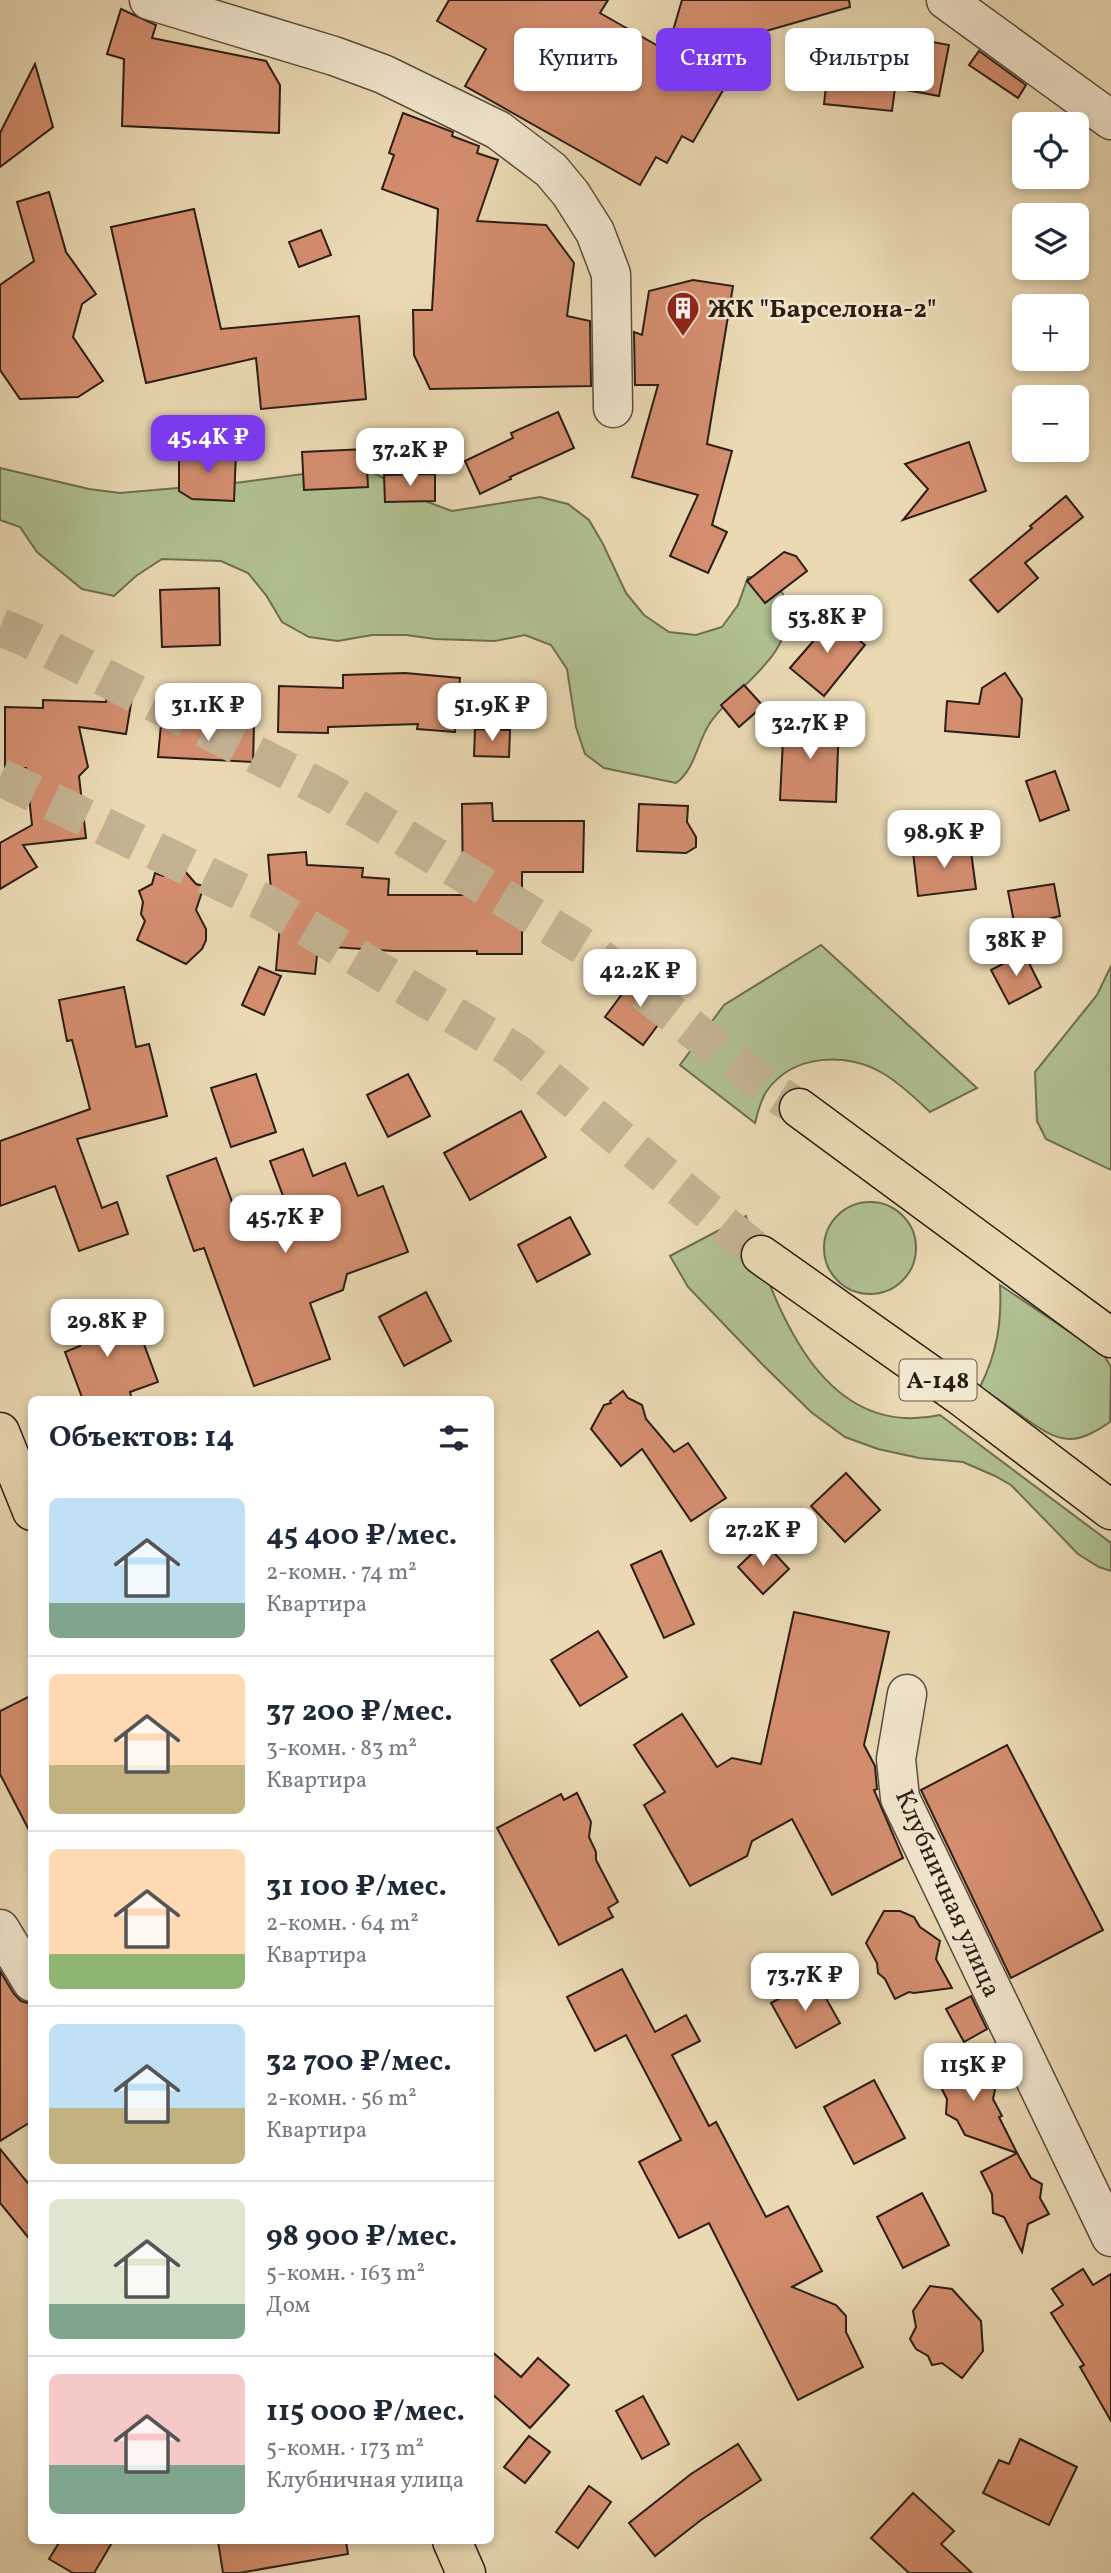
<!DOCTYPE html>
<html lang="ru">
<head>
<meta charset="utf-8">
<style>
  :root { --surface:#fff; --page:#f2f2f3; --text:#1f2937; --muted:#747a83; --line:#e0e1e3; --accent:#7c3aed }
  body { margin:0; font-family:Vollkorn,serif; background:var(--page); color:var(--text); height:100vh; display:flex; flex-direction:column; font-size:26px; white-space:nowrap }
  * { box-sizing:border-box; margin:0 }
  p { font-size:23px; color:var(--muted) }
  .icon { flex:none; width:38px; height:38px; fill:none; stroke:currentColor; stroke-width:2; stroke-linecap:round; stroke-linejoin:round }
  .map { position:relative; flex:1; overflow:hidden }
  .sheet { position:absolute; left:28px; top:1396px; width:466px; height:1148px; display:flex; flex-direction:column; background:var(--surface); border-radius:10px; box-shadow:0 4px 10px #0003 }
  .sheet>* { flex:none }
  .hud { position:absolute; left:514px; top:28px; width:490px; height:63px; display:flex; gap:14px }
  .fabs { position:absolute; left:1012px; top:112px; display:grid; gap:14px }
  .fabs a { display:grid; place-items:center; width:77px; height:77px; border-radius:10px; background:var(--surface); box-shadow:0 4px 10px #0003; font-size:35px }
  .price { position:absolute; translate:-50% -60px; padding:0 16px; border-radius:14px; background:#fff; color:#222; font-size:23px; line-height:46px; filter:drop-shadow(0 2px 4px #0008) }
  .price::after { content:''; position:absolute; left:50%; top:42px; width:21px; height:16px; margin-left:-10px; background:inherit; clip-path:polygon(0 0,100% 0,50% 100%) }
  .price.on { background:var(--accent); color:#fff }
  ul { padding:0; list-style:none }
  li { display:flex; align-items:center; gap:21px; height:175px; padding:0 21px }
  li+li { border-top:2px solid var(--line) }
  li span { display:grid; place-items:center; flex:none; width:196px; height:140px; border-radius:10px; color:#555 }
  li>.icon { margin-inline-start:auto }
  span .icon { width:84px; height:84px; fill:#fffc; stroke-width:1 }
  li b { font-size:30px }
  h2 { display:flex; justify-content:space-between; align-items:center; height:84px; padding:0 21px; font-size:30px }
  .chip { padding:0 24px; border-radius:10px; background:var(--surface); box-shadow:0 4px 10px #0003; font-size:24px; line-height:63px }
  .chip.on { background:var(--accent); color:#fff }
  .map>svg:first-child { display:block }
</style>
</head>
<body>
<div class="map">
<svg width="1111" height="2573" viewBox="0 0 1111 2573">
  <rect width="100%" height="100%" fill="#ead9b3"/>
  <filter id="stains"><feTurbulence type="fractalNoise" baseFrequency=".00286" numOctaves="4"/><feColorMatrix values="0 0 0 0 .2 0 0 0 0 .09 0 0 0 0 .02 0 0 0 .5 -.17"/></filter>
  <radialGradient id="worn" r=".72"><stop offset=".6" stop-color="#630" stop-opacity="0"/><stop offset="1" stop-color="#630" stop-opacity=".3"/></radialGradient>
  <g fill="#b0c091" stroke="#6e6e52" stroke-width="2">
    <path d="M0 468 89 489 120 493 235 483 349 468 376 474 425 501 452 511 540 497 568 504 589 520 603 544 626 593 644 615 669 632 696 635 722 627 738 605 748 577 774 579C778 586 785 596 787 603 796 656 735 686 710 723 697 742 695 770 676 783L604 768 585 754 576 727 567 669 551 645 525 635 495 641 435 639 406 635H372L338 641 309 637 282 622 266 595 248 573 221 561 162 559 136 576 114 596 82 589 37 552 20 527 0 520Z"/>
    <path d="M821 945 977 1088 930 1112C915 1098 901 1084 884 1074 847 1051 792 1054 766 1092 760 1102 758 1112 755 1123L680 1065 724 1005Z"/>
    <path d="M1111 966V1170L1046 1139 1037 1121 1035 1072 1097 995Z"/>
    <circle cx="870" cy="1248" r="46"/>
    <path d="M746 1216C774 1306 821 1441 940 1415L1111 1543V1571L1099 1567 1078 1554 1011 1485 995 1476 963 1462 919 1458 878 1449 845 1437 811 1412 762 1364 688 1287 670 1256Z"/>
    <path d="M1000 1285 1104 1355 1111 1367 1110 1422C1074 1447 1060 1443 1026 1419 1011 1408 995 1397 980 1387 997 1353 1002 1322 1000 1285Z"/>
  </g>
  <g fill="#d48e6f" stroke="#2c1d14" stroke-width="2">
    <path d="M449 0H608L600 13 667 51 682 0H849L850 7 745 37 743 32 669 52 726 85 693 142 682 136 667 163 656 157 640 185 465 86 486 49 437 21Z"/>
    <path d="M121 9 156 25 152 38 266 61 280 85 279 133 122 126 124 59 107 54Z"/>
    <path d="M916 39 949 45 939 96 895 88 892 111 824 104 830 51 912 60Z"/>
    <path d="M979 51 1026 85 1018 98 969 65Z"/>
    <path d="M35 64 53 127 0 167V133Z"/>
    <path d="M403 113 453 132 452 136 479 146 477 153 498 160 477 221 546 225 574 263 567 316 590 321 591 386 430 389 414 355 413 310H432L438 209 382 189 394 155 389 153Z"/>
    <path d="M49 192 66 252 96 294 82 304 73 337 103 381 78 397 20 399 0 370V285L34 261 17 202Z"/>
    <path d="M194 209 221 329 359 316 366 399 261 409 256 358 146 383 111 227Z"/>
    <path d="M321 230 331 255 299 267 289 242Z"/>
    <path d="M693 280 733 286 707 444 732 451 712 525 727 532 708 573 670 556 698 495 632 477 658 385H635L634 332 642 335 649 291Z"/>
    <path d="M558 412 574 448 510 477 511 479 480 494 465 461 513 438 511 433Z"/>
    <path d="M969 442 986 491 903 520 928 489 905 464Z"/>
    <path d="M366 449 368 487 304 490 302 452Z"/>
    <path d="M193 451 236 453 234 501 192 499 179 491V454Z"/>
    <path d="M435 474V501L385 502 384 475Z"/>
    <path d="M1066 496 1083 517 1025 563 1038 578 998 612 970 580 1032 528 1030 526Z"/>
    <path d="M784 552 796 556 807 571 765 603 747 581Z"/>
    <path d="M219 588 220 645 162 647 160 590Z"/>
    <path d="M826 614 865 645 824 696 790 668 816 638 810 633Z"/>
    <path d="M405 673 460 678 455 732 417 729 418 724 328 727V733L278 732 279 686 343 688V675Z"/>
    <path d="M1005 673 1022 699 1019 737 945 731 947 701 979 704 982 688Z"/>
    <path d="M109 684 132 688V698L126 734 79 727 88 767 79 776 86 838 23 845 37 867 0 889V843L32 825 26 768H5V707L43 708V700L106 702Z"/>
    <path d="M744 685 763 706 739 727 721 705Z"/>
    <path d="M784 719 839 722 836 802 780 800Z"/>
    <path d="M161 724 222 730 223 724 254 725 253 762 158 757Z"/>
    <path d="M475 729 510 730 509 757 474 756Z"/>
    <path d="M1055 771 1069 810 1040 821 1026 781Z"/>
    <path d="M492 803 493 821H584L583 872H522V954H477V951H393L318 946 315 974 276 970 282 901 272 902 268 855 306 852 307 865 363 868 362 877 389 879 388 895H463L462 804Z"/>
    <path d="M639 804 688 806 687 822 696 837V847L686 853 637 851Z"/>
    <path d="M970 844 976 889 918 896 913 852Z"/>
    <path d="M183 869 196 884 204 886 196 910 206 929V940L202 949 186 964 137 940 145 921 141 914 143 902 139 891 152 884 155 873 163 876Z"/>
    <path d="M1054 884 1060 916 1015 927 1008 891Z"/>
    <path d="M1024 953 1041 987 1009 1004 991 970Z"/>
    <path d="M259 967 281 976 264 1015 242 1005Z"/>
    <path d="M637 974 675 1002 643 1045 605 1017Z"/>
    <path d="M124 987 136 1047 149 1044 167 1116 77 1139 102 1208 117 1202 128 1234 79 1251 55 1186 0 1206V1141L90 1109 72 1040 67 1041 59 1000Z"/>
    <path d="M256 1074 276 1132 231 1147 211 1088Z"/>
    <path d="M408 1074 430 1116 388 1137 367 1095Z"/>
    <path d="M521 1111 546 1157 470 1200 444 1153Z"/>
    <path d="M303 1149 313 1176 345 1163 358 1196 383 1186 408 1252 347 1274 343 1290 310 1303 330 1359 254 1386 204 1248 194 1251 167 1176 216 1158 242 1229 289 1212 270 1161Z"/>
    <path d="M570 1217 590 1254 537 1282 518 1245Z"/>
    <path d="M426 1292 451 1341 404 1366 379 1317Z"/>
    <path d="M98 1301 111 1341 139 1331 158 1382 130 1392 132 1400H83L65 1352 80 1346 69 1310Z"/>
    <path d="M623 1391 628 1398 642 1405 646 1419 674 1452 688 1443 726 1498 691 1521 642 1449 621 1466 591 1429 604 1405 611 1403 610 1401Z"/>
    <path d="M846 1473 880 1510 845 1542 811 1506Z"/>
    <path d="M764 1542 789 1569 763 1594 738 1567Z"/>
    <path d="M661 1551 694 1624 664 1638 631 1565Z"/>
    <path d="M794 1612 889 1632 864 1745 875 1766 877 1789 874 1790 903 1858 832 1895 792 1819 752 1841 747 1856 690 1886 644 1805 665 1792 634 1745 682 1714 717 1767 732 1758 761 1764Z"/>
    <path d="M598 1631 627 1677 580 1706 551 1660Z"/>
    <path d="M32 1695V1836L0 1774V1711Z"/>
    <path d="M1007 1745 1103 1930 1011 1978 921 1790Z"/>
    <path d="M577 1793 591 1822 589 1837 596 1852V1860L618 1902 608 1908 613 1917 559 1945 497 1828 561 1794 564 1800Z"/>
    <path d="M884 1911H900L914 1917 920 1927 940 1941 936 1959 952 1988 914 1993 909 1992 895 1999 885 1979 878 1973 877 1963 866 1943Z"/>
    <path d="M622 1969 655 2032 686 2015 700 2041 672 2055 709 2126 716 2122 766 2217 788 2206 822 2271 792 2287 836 2305 846 2316V2332L863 2367 798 2400 709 2223 679 2238 639 2162 681 2140 626 2035 595 2051 567 1997Z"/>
    <path d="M0 1971 14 1994 21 2001 28 2003 32 2008V2121L0 2141Z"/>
    <path d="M815 1979 840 2023 796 2048 771 2003Z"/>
    <path d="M971 1996 987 2029 964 2042 946 2009Z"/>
    <path d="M971 2055 983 2079 991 2084 995 2090 993 2099 1002 2116 999 2117 1017 2153 965 2135 957 2120 946 2114 947 2099 934 2074Z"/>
    <path d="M874 2080 905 2138 854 2164 824 2107Z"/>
    <path d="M0 2149 32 2188V2242L0 2203Z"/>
    <path d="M1017 2153 1031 2178 1042 2184 1040 2198 1049 2214 1028 2224 1022 2252 1004 2217 993 2213 992 2194 981 2172Z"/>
    <path d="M922 2193 949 2245 903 2268 877 2217Z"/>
    <path d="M1083 2269 1093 2285 1111 2274V2421L1080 2367 1084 2365 1051 2313 1063 2305 1052 2289Z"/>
    <path d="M930 2286 952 2289 981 2321 983 2351 962 2378 942 2363 932 2365 928 2356 916 2349 910 2339 916 2327 913 2311Z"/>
    <path d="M490 2350 521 2377 538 2358 569 2385 530 2428 490 2392Z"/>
    <path d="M643 2396 669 2444 642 2459 616 2411Z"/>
    <path d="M529 2436 550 2452 525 2483 504 2467Z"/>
    <path d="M1020 2439 1077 2467 1049 2525 983 2493 999 2460 1009 2464Z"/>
    <path d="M738 2444 761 2480 701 2520 655 2556 629 2523 691 2474Z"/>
    <path d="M589 2486 611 2502 578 2548 556 2532Z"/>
    <path d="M913 2493 954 2531 941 2544 972 2573H909L871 2538Z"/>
    <path d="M60 2541H113L94 2573H73L49 2559Z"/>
    <path d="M218 2541H346L348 2554 239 2573H223Z"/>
  </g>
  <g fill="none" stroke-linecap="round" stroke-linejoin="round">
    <g stroke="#c4b393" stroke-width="38" stroke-dasharray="38 19" stroke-linecap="butt">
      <path d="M0 627 29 639 331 793 591 951 775 1093 799 1108"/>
      <path d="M0 777 269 905 517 1053 761 1255"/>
    </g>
    <defs>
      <g id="minor">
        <path d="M149 0 334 56 383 74 498 130 551 170 571 194 595 232 611 274 613 408"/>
        <path d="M946 0 1111 120"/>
        <path d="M907 1694 896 1759 900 1798 1111 2237"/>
        <path d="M0 1929 32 1982"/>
      </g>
      <g id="major">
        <path d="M799 1108 1111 1338"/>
        <path d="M761 1255 962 1397 1111 1510"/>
        <path d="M0 1432 32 1511"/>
        <path d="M452 2541 466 2573"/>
      </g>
    </defs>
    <use href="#minor" stroke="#5c4c3c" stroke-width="41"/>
    <use href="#major" stroke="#2c1d14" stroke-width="41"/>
    <use href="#minor" stroke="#f1e6ce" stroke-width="38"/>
    <use href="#major" stroke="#ead9b3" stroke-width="38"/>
  </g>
  <defs>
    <symbol id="building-pin" viewBox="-11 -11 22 30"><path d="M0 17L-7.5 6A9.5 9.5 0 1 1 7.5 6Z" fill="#8f2418" stroke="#f1e6ce"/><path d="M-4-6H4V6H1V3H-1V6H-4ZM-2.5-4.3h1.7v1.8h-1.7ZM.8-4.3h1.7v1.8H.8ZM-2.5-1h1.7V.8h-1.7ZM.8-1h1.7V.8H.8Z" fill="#fff"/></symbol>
  </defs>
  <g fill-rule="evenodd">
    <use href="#building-pin" x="664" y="289" width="38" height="52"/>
  </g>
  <g text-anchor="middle" stroke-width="5" stroke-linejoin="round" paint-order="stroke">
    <rect fill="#f1e6ce" stroke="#67594c" stroke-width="2" x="899.5" y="1359.5" width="77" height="41" rx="5"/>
    <g font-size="24" font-weight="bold" fill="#2c1d14">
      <text x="938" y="1388">А-148</text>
    </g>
    <g font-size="26" font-weight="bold" fill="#2c1d14" stroke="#f1e6ce" text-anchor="start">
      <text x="708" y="317">ЖК "Барселона-2"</text>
    </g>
    <g font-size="26" fill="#2c1d14" stroke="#f1e6ce">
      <text transform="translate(949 1893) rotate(66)" y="9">Клубничная улица</text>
    </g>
  </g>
  <rect width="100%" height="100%" filter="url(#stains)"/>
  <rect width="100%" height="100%" fill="url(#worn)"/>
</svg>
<div class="fabs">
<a><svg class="icon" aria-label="locate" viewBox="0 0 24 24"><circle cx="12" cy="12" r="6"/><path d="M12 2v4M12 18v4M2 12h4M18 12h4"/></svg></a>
<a><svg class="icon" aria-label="layers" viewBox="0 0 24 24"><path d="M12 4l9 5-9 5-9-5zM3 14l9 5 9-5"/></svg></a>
<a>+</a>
<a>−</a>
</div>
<b class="price on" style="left:208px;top:475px">45.4K ₽</b>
<b class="price" style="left:410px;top:488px">37.2K ₽</b>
<b class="price" style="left:827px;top:655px">53.8K ₽</b>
<b class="price" style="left:208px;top:743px">31.1K ₽</b>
<b class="price" style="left:492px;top:743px">51.9K ₽</b>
<b class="price" style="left:810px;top:761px">32.7K ₽</b>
<b class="price" style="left:944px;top:870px">98.9K ₽</b>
<b class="price" style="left:1016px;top:978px">38K ₽</b>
<b class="price" style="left:640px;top:1009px">42.2K ₽</b>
<b class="price" style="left:285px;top:1255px">45.7K ₽</b>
<b class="price" style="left:107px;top:1359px">29.8K ₽</b>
<b class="price" style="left:763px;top:1568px">27.2K ₽</b>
<b class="price" style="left:805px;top:2013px">73.7K ₽</b>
<b class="price" style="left:973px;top:2103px">115K ₽</b>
<div class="hud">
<a class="chip">Купить</a>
<a class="chip on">Снять</a>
<a class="chip">Фильтры</a>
</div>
<section class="sheet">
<h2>Объектов: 14<svg class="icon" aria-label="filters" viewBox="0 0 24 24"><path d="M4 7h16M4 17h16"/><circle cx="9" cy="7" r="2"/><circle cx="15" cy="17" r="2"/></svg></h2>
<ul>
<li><span style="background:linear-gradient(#bfe0f5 75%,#7fa58c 0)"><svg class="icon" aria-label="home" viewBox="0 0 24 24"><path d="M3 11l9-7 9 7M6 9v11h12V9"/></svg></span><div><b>45 400 ₽/мес.</b><p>2-комн. · 74 m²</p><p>Квартира</p></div></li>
<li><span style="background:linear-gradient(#ffd9b3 65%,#c2b280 0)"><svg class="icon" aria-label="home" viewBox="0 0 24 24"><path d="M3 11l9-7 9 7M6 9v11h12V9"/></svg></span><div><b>37 200 ₽/мес.</b><p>3-комн. · 83 m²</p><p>Квартира</p></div></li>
<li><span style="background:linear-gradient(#ffd9b3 75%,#8fb573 0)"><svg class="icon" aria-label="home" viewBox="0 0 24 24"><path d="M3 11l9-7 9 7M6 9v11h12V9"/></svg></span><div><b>31 100 ₽/мес.</b><p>2-комн. · 64 m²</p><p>Квартира</p></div></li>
<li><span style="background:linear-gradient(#bfe0f5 60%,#c2b280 0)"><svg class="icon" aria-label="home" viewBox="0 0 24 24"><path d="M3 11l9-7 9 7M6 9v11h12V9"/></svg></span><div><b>32 700 ₽/мес.</b><p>2-комн. · 56 m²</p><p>Квартира</p></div></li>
<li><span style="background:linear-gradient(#dfe7d0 75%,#7fa58c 0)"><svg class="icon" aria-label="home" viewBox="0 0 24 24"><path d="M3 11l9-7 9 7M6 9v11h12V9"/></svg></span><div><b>98 900 ₽/мес.</b><p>5-комн. · 163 m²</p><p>Дом</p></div></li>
<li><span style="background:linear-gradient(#f6c9c9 65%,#7fa58c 0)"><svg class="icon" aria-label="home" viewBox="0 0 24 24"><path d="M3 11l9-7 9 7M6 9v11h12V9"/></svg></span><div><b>115 000 ₽/мес.</b><p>5-комн. · 173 m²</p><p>Клубничная улица</p></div></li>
</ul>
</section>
</div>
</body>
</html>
